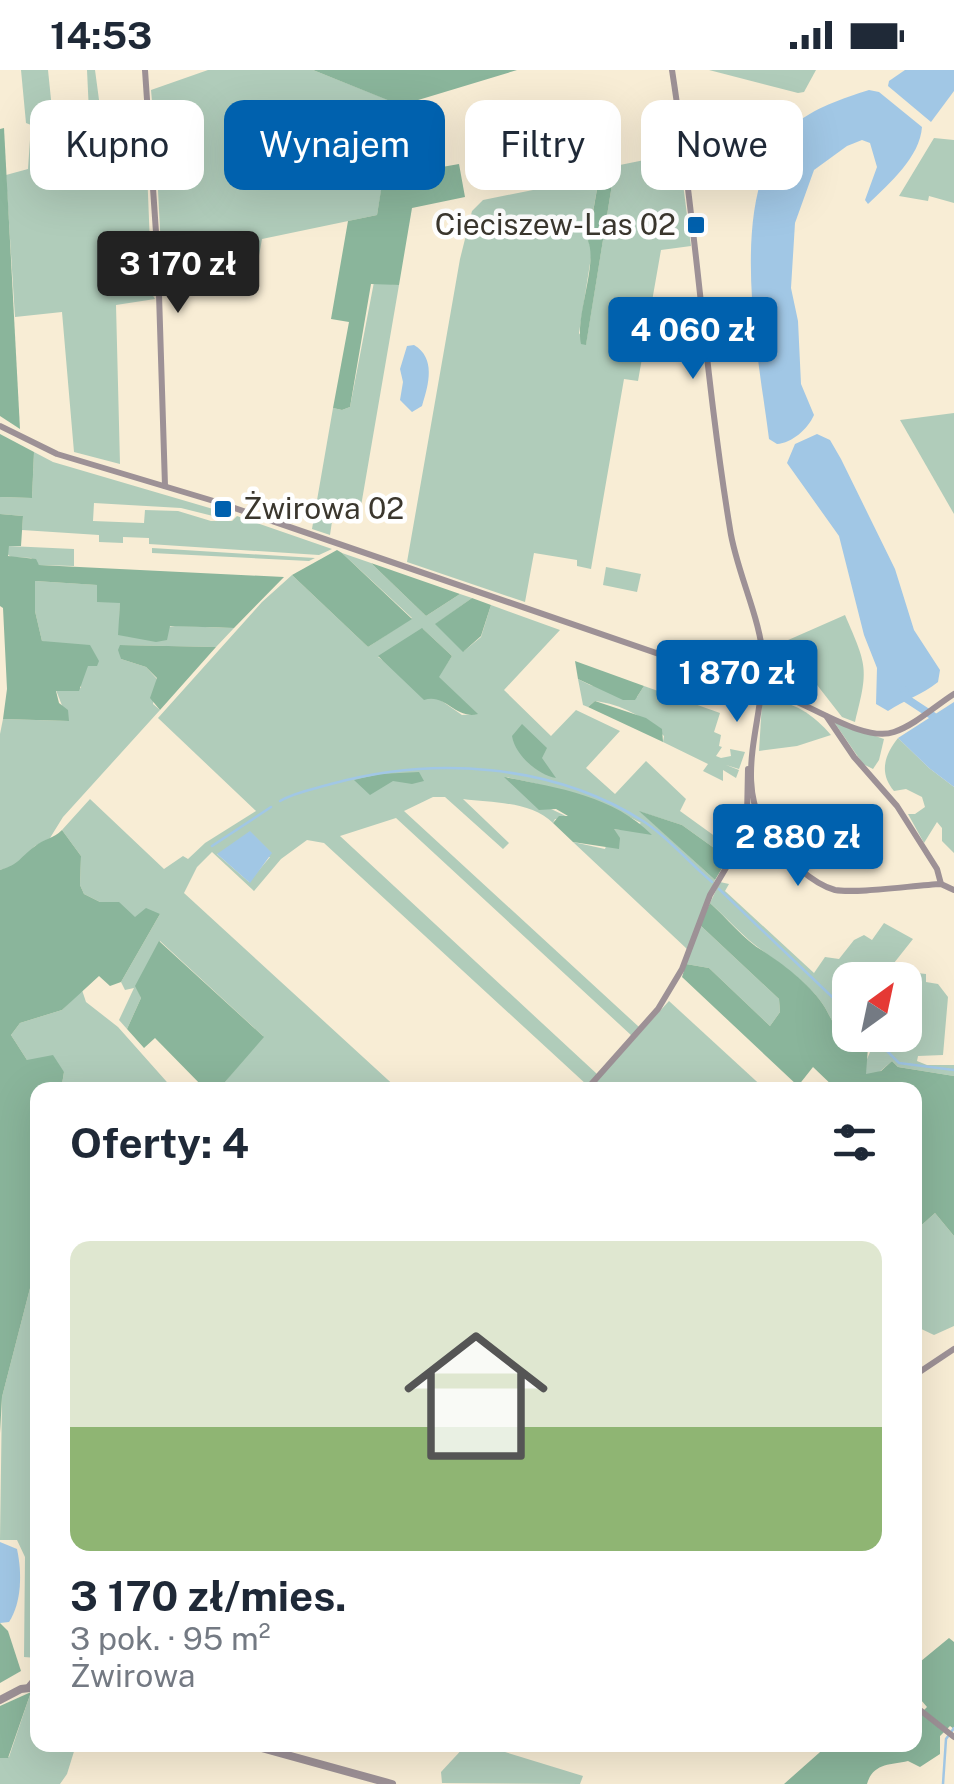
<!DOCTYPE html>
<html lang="pl">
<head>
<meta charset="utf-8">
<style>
  :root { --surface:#fff; --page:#f6f6f7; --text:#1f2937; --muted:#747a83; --accent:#0061ae }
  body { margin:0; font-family:"Public Sans",sans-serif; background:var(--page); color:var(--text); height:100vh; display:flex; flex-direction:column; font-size:38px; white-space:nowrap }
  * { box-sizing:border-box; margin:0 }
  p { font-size:32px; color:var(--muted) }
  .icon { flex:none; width:55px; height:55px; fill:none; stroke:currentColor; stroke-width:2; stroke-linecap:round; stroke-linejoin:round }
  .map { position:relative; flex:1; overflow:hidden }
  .drawer { position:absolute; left:30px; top:1012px; width:892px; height:670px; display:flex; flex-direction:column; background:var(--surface); border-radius:20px; box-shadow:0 10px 40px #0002 }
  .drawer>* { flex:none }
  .banner { position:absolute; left:30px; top:30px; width:895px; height:90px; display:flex; gap:20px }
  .needle { width:65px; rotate:33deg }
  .fabs { position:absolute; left:832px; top:892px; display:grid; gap:20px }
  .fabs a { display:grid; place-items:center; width:90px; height:90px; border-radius:20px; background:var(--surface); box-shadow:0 10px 40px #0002; font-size:50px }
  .price { position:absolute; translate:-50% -85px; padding:0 22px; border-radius:10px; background:var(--accent); color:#fff; font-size:32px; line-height:65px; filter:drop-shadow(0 2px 5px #0008) }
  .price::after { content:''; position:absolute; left:50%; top:60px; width:30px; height:22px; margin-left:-15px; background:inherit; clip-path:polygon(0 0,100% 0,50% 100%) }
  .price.current { background:#222; color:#fff }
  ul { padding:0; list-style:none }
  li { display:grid; align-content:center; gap:20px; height:530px; padding:0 40px }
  li span { display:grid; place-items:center; height:310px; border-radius:20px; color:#555 }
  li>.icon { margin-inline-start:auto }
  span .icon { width:180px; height:180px; fill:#fffc; stroke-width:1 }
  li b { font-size:42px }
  h2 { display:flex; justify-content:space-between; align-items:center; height:120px; padding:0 40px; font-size:42px }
  .tag { padding:0 35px; border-radius:20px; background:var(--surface); box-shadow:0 10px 40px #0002; font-size:35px; line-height:90px }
  .tag.current { background:var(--accent); color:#fff }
  .status { display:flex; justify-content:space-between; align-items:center; height:70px; padding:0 50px; background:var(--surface); direction:ltr }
  .status svg { height:28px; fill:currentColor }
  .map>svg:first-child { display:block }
</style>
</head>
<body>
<div class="status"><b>14:53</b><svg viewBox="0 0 49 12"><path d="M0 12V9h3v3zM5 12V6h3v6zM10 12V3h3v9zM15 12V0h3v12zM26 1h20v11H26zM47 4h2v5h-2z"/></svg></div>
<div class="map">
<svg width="954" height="1714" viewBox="0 0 954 1714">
  <rect width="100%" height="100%" fill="#f8edd5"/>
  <g fill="#b0ccba" fill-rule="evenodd">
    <path d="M21 0H48L53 49 40 55C35 75 48 81 63 91L91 85 87 0H95L106 82 146 75 152 224 155 229 116 235 120 394 74 382 62 242 15 247 6 105 28 99 31 55 26 53Z"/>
    <path d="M208 0H313L396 33 391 62 406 68 400 82 388 80 377 145 262 169 257 197 163 217 157 101 161 95 157 87 151 20Z"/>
    <path d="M709 0H816L804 22 798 23Z"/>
    <path d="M934 68 954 70V133L929 126 928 131 899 126Z"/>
    <path d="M679 83 691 176 661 180 638 311 624 309 591 499 577 496V490L534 483 525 532 407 492 460 189 472 141 483 130 588 109 600 102 588 170 592 181 579 263 586 274 615 96Z"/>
    <path d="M374 212 399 215 361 436 335 431 330 465 312 459 333 338 342 340 350 337Z"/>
    <path d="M954 343V444L900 350Z"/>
    <path d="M34 382 53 392 230 444 225 449 181 438 94 433 93 451 144 453 145 440 178 441 211 451H232L237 446 332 479 319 485 149 474V468L123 467V473L99 472V465L22 460 23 446 0 444V427L32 428Z"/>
    <path d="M9 476 74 479V496L39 495 31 488 11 487 6 483Z"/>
    <path d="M152 478 315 488 309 491 152 483Z"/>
    <path d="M342 483 371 493 426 546 460 524 472 528 436 554 464 581 481 567 491 535 560 560 504 620 551 666 576 640 620 661 586 698 615 724 646 691 686 729 680 741 734 780 728 788 682 755 641 742 715 810 687 879 573 772 605 779 612 759 626 760 641 753C597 729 555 717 506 707L549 738 570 748 555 749 553 753C531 731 492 733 463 729L509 773 503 779 445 727H433L404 741 639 957 632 966 396 748 340 766 597 1004 587 1015 324 773 307 770 281 789 254 821 212 782 197 797 184 823 399 1020H218L263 966 160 871 136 916 141 928 127 959 119 950 134 918 125 920 121 912 160 844 135 848 109 833 100 832 84 824 80 815 81 786 62 760 90 729 164 799 183 786 188 789 205 773 256 741 158 648 262 532 292 505 368 577 412 548ZM423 559 452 586 438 607 477 644 462 645 378 587ZM217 784 270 787 249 812Z"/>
    <path d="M606 497 641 504 637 522 603 515Z"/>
    <path d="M35 511 98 515 120 533 119 564C140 572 154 557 175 556 195 556 215 558 234 558L216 577 120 575 121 589 146 597 157 609 153 634 160 640 63 747 50 768 35 776 17 795 0 800V664L3 649 68 651 56 620 81 618V614L48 573 42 571 35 541Z"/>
    <path d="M845 545C867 596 869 598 855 652L842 647 803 597 797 591 793 592 785 576 772 583 770 578Z"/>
    <path d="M578 609 590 615 637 627 644 616 720 643 714 662 721 665 719 676 722 677 716 686 721 688 731 686 730 679 745 682 739 699 726 695 739 700 736 708 723 700V711L703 701 708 694 663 672 664 666C647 648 621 634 595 631L588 637 583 635Z"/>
    <path d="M767 629C794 632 813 644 831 665L797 676 759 681 762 632Z"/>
    <path d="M834 652 884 669 879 690 873 699 863 694Z"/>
    <path d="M898 668 929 698 954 717V783L942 771V758L937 752 924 773 908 744H915L925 737 922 727 906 719 894 721C879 703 884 686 898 668Z"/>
    <path d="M720 812 729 814 725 821 814 903 825 887 839 889 854 870 864 865 872 870 884 853 913 869 894 893 908 902 926 904V912L938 914 948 927 943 985 918 986 917 991 927 995H954V1006L898 997 892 991 877 1004H866L865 994 870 982 864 973C838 975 834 950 822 933 806 911 783 896 763 881 744 868 727 848 710 833ZM850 910H905V965H850Z"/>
    <path d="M700 855 779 929 780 942 770 956 709 898 686 894Z"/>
    <path d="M82 920 86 932 118 957 174 1020H61L64 1002 27 990 11 965 20 953 62 940Z"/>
    <path d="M669 931 766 1020 590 1018Z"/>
    <path d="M935 1143 954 1166V1256L934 1265 915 1256V1161Z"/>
    <path d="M37 1191V1588L24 1587 25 1487 17 1470H0L2 1327Z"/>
    <path d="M31 1622 37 1624 38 1675H76L67 1704 60 1714H0V1688L9 1687Z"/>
    <path d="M466 1675H482L583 1706 580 1714 442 1713 441 1702Z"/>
  </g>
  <g fill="#8ab59b">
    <path d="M313 0H517L405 34 404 50 409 54 391 106 459 94 465 127 412 138 399 215 371 214 350 337 342 340 333 338 349 252 331 249 348 151 377 145 395 33Z"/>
    <path d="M4 58 20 359 0 346V59Z"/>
    <path d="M615 96 586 275 581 274C575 247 598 193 588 171L600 102Z"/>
    <path d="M0 364 34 382 32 428 0 427Z"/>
    <path d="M0 444 23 446 21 476H9L8 486 36 489 39 495 284 507 234 558 170 556 167 570 156 572 118 565 120 533 97 532V515L35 511V541L42 571 90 575 99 591 97 596H88L79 621H56L59 633 68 640 69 651 3 649 7 619 3 538 0 536Z"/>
    <path d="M337 480 342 483 412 549 368 577 292 505Z"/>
    <path d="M371 493 460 524 426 546Z"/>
    <path d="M472 528 491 535 481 566 463 582 435 554Z"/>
    <path d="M422 558 452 586 439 607 478 644C455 650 446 623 424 630L378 586Z"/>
    <path d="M120 575 216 577 160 640 150 628 157 608 146 597 121 589 118 580Z"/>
    <path d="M575 591 644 616 635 630H623L578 609Z"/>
    <path d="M595 631 646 648 662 659 663 672 588 637Z"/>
    <path d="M522 654 547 678 542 688 556 708C538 705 515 685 512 666Z"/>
    <path d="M419 702 424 711 412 714 393 711 370 725 354 710 380 704Z"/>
    <path d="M504 707C555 717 614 726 652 765L614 759 620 768 619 779 573 772 553 753 559 746H568L556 739 539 740Z"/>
    <path d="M639 741 682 755 728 788 715 810Z"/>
    <path d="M62 760 81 786 80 815 84 824 100 832H119L135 847 146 838 160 844 121 912 110 916 99 906 62 940 20 953 11 965 27 990 53 985 64 1002 61 1020H38L37 1191 2 1327 0 1363V800C20 794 19 788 34 777 45 768 53 769 62 760Z"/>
    <path d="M710 833C727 848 744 870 763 881 783 894 808 913 822 933 834 950 838 975 864 973L868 977 866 1004 881 1001 892 991 898 997 954 1006V1166L935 1143 915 1161V1020H837L813 997 798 1016 682 907 686 894 709 898 770 956 780 942 779 929 700 855Z"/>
    <path d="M159 871 264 967 218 1020H206L155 968 144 978 127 959 141 928 135 916Z"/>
    <path d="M0 1553 8 1561 21 1601 0 1613Z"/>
    <path d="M949 1568 954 1572V1659L950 1656 940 1666V1684L920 1697 908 1691C890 1695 873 1693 867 1714H784L828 1675H915V1643H921L927 1637 915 1623V1596Z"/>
    <path d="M31 1622 8 1688H0V1636Z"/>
  </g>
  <g fill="#a1c7e5">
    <path d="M905 0H954V21L931 52 888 16 889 11Z"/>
    <path d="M869 20 879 22 922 57C920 87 889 114 868 134L865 130 877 97 870 73 862 70 847 76 814 100 795 153 791 218 798 251 801 314 814 345C808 359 792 373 777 374L769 369C759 287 723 119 793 56 813 38 844 28 869 20Z"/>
    <path d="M414 275C436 288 429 314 422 336L412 342 400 330 403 312 400 299 407 276Z"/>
    <path d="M817 364 830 370 841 389 895 499 914 560 940 600 938 612C922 625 904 630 888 641L876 634 877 598 864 565 839 466 787 393 795 374Z"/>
    <path d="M954 632V717L929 698 898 668Z"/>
    <path d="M250 761 272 783 250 813 217 784Z"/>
    <path d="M0 1472 17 1479C22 1502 22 1532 9 1552L0 1553Z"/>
  </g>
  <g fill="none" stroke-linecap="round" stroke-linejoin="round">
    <g stroke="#a1c7e5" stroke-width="2.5">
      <path d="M280 731C295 722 314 719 331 714 433 686 551 693 643 751 668 767 689 793 712 812"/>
      <path d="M212 776 271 737"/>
      <path d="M719 819 850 944"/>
      <path d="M871 965 899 993 954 1000"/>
      <path d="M943 1714 946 1669 954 1658"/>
    </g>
    <path stroke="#a1c7e5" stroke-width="8" d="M904 620 907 629 933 646"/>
    <path stroke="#9d9196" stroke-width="4" d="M767 610 781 604"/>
    <g stroke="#9d9196" stroke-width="6">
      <path d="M145 0 158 192 165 416"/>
      <path d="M672 0C696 152 705 307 730 459 736 501 762 551 763 591 765 650 730 714 771 769 785 787 812 814 835 820 856 824 916 815 941 814L954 820"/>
      <path d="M0 356 57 384 217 432 790 629C817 639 866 672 894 662 915 655 935 636 954 624"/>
      <path d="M827 647 854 687 897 736 937 799 941 814"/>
      <path d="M586 1020 658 939 682 899 710 825 743 769 747 746 748 699"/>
      <path d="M915 1305 954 1279"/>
      <path d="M29 1616 38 1605"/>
      <path d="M915 1636 954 1667"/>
    </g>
    <g stroke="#9d9196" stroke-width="8">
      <path d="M0 1630 21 1619 38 1617"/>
      <path d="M251 1675 392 1714"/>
    </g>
  </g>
  <g fill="#0061ae" stroke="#fff" stroke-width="4">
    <rect x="686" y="145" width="20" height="20" rx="5"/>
    <rect x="213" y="429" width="20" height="20" rx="5"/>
  </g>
  <g text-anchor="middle" stroke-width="9" stroke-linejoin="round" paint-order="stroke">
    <g font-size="30" fill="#3b372e" stroke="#fff" text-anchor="end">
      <text x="676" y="165">Cieciszew-Las 02</text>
      <text x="243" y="449" text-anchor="start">Żwirowa 02</text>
    </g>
  </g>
</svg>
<div class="fabs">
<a><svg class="needle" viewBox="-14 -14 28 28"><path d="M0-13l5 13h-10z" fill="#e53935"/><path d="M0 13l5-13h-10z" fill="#747a83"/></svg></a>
</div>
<b class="price current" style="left:178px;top:246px">3 170 zł</b>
<b class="price" style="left:693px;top:312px">4 060 zł</b>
<b class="price" style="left:737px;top:655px">1 870 zł</b>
<b class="price" style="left:798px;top:819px">2 880 zł</b>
<div class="banner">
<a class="tag">Kupno</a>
<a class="tag current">Wynajem</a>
<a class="tag">Filtry</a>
<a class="tag">Nowe</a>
</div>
<section class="drawer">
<h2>Oferty: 4<svg class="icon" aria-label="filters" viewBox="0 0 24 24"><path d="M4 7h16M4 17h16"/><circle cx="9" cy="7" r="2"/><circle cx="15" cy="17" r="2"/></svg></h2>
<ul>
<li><span style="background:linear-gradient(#dfe7d0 60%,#8fb573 0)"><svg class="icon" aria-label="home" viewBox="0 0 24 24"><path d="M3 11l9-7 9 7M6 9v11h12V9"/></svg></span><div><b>3 170 zł/mies.</b><p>3 pok. · 95 m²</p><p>Żwirowa</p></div></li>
</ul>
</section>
</div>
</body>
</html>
